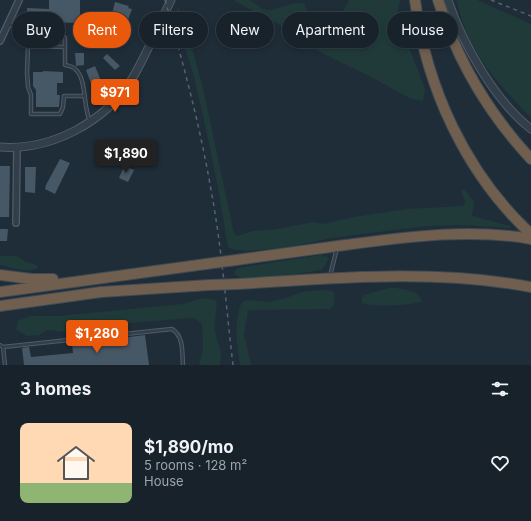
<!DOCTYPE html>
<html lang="en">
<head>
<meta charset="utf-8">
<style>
  :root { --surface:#17222b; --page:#202a33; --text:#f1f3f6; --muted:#9ea4a9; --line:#363f47; --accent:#ea580c }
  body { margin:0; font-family:Inter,sans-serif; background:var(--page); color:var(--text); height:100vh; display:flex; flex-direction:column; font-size:15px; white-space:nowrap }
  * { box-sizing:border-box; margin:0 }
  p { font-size:13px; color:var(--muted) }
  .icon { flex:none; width:22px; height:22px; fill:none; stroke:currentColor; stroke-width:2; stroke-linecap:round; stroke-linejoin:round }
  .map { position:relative; height:365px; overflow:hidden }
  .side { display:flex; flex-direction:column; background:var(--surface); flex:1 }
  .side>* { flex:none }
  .hud { position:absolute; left:12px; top:12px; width:507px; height:36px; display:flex; gap:8px }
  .price { position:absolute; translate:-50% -34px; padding:0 9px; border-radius:4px; background:var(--accent); color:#fff; font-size:13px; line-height:26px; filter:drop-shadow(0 1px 2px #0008) }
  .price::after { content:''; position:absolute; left:50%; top:24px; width:12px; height:9px; margin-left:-6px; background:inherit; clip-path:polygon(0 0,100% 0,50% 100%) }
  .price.current { background:#222; color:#fff }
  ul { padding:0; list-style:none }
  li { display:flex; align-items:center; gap:12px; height:100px; padding:0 20px }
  li span { display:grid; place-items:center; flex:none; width:112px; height:80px; border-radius:8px; color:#555 }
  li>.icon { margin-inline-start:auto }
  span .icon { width:48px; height:48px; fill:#fffc; stroke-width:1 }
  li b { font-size:17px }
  h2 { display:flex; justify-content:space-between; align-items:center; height:48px; padding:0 20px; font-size:17px }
  .chip { padding:0 14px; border-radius:18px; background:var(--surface); box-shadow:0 2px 6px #0003,0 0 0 1px var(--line); font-size:14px; line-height:36px }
  .chip.current { background:var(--accent); color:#fff }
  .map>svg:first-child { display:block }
</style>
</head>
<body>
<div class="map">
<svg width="531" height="365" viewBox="0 0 531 365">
  <rect width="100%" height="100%" fill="#1f2d39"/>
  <g fill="#203a3a">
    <path d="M233 0C237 0 245 0 249 0 256 3 259 9 268 10 280 10 293 0 305 4 309 22 306 64 337 43 337 38 332 34 333 28 335 18 346 10 349 0H400L398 10 399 21 425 89 423 101 412 99 398 92 375 79 320 52 288 29Z"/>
    <path d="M456 0H477L531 24V118C508 93 483 69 469 38 463 26 460 12 456 0Z"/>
    <path d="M179 8 188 34 203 88 234 234 238 236 252 231 272 230 314 222 323 224 354 217 408 209 464 206 465 200 461 191 464 189 474 202 472 216 510 226 511 228 459 225 427 226 330 238C313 243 241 257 228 247 219 188 207 131 193 73 189 60 175 20 177 9Z"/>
    <path d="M321 255 329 258 322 270 275 277 240 278 235 275V271L238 268Z"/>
    <path d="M0 256H17L26 262 37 265 38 268C29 274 10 267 0 265Z"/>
    <path d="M390 288C401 288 418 290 422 301 415 306 370 307 362 303V298L364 295Z"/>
    <path d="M323 290 332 291 335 294 334 304 330 309 248 310 244 335 251 365H240C237 344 233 322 242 302L248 300 270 302 289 297 301 292Z"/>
    <path d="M202 298 215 300 217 303 214 329 221 353 220 365H199L203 349 202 324 196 319 192 318 89 326 67 332 48 330 39 335 27 336 16 329 18 321 30 316H59L183 304Z"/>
  </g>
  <g fill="#465765">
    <path d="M49 0H80V23L49 22V15L27 14V8L49 9Z"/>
    <path d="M115 2 129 6 128 8 132 9 125 28 116 26 119 17 112 14Z"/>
    <path d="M75 53H84V65L76 66Z"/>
    <path d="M107 54 120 66 115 70 103 58Z"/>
    <path d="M95 66 105 90 95 94 86 70Z"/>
    <path d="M43 71 63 72V83H57V95H60L59 107H36V90L33 86V72H43Z"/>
    <path d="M60 159 70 163 55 194 45 189 46 185Z"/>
    <path d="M0 166H10L9 217H0Z"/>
    <path d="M124 166 134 170 128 182 119 178Z"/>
    <path d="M25 167H36L35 193 25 192Z"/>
    <path d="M0 229H8L7 241H0Z"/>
    <path d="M145 335 149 365H24L22 348 29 347 31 357 73 353 72 344Z"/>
  </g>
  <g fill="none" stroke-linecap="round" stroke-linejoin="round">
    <defs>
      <g id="service">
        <path d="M8 25 30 26 39 34H62L65 38V65C90 67 81 104 90 121"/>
        <path d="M65 47 28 46 27 73 28 87 31 95V114H60L63 107 64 96H85"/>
        <path d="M330 276 337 248"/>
        <path d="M0 345 3 347 172 329C184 336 182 353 183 365"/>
        <path d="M3 347 5 365"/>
      </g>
      <g id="minor">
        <path d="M0 41 19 0"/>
        <path d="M16 223 17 147"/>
      </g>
      <g id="tertiary">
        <path d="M448 0C462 43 495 101 531 129"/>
        <path d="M0 147C51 151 105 122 132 79 146 55 159 25 171 0"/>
      </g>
      <g id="motorway">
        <path d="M415 0C426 87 466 174 531 234"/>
        <path d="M438 0C457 60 488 113 531 159"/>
        <path d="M236 260C273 255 309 250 345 245 407 237 469 228 531 239"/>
        <path d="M0 275 32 279H53"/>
        <path d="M239 284C337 278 434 269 531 287"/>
        <path d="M0 292 206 264"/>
        <path d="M0 306 101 292 209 285"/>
      </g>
    </defs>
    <use href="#service" stroke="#505c67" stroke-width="4.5"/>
    <use href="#minor" stroke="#505c67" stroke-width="8"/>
    <use href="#tertiary" stroke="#505c67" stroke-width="9"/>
    <use href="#motorway" stroke="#3d4954" stroke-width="12"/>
    <use href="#service" stroke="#323e49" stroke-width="2.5"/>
    <use href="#minor" stroke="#323e49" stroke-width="5.5"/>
    <use href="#tertiary" stroke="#323e49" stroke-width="7"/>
    <use href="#motorway" stroke="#705f4f" stroke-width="10"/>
    <g stroke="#546371" stroke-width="1.5" stroke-dasharray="4 4" stroke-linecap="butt">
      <path d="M165 0C183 62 200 126 211 190 222 248 226 307 233 365"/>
      <path d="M491 0 531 16"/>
    </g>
    <defs>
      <g id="motorway-bridge">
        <path d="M206 264 236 260"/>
        <path d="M209 285 239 284"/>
      </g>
    </defs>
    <use href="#motorway-bridge" stroke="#3d4954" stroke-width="12" stroke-linecap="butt"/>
    <use href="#motorway-bridge" stroke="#705f4f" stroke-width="10"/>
  </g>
</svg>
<b class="price" style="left:115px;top:113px">$971</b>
<b class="price current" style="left:126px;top:174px">$1,890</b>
<b class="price" style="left:97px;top:354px">$1,280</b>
<div class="hud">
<a class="chip">Buy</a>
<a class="chip current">Rent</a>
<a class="chip">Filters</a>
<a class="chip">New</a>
<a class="chip">Apartment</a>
<a class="chip">House</a>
</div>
</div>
<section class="side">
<h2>3 homes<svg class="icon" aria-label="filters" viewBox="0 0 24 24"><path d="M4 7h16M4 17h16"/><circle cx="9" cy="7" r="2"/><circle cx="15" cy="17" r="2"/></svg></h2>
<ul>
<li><span style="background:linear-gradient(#ffd9b3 75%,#8fb573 0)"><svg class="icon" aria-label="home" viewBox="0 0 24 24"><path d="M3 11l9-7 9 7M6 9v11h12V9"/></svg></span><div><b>$1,890/mo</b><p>5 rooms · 128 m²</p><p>House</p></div><svg class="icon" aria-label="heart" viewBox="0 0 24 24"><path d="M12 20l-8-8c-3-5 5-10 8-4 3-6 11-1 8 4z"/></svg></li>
</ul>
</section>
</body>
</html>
